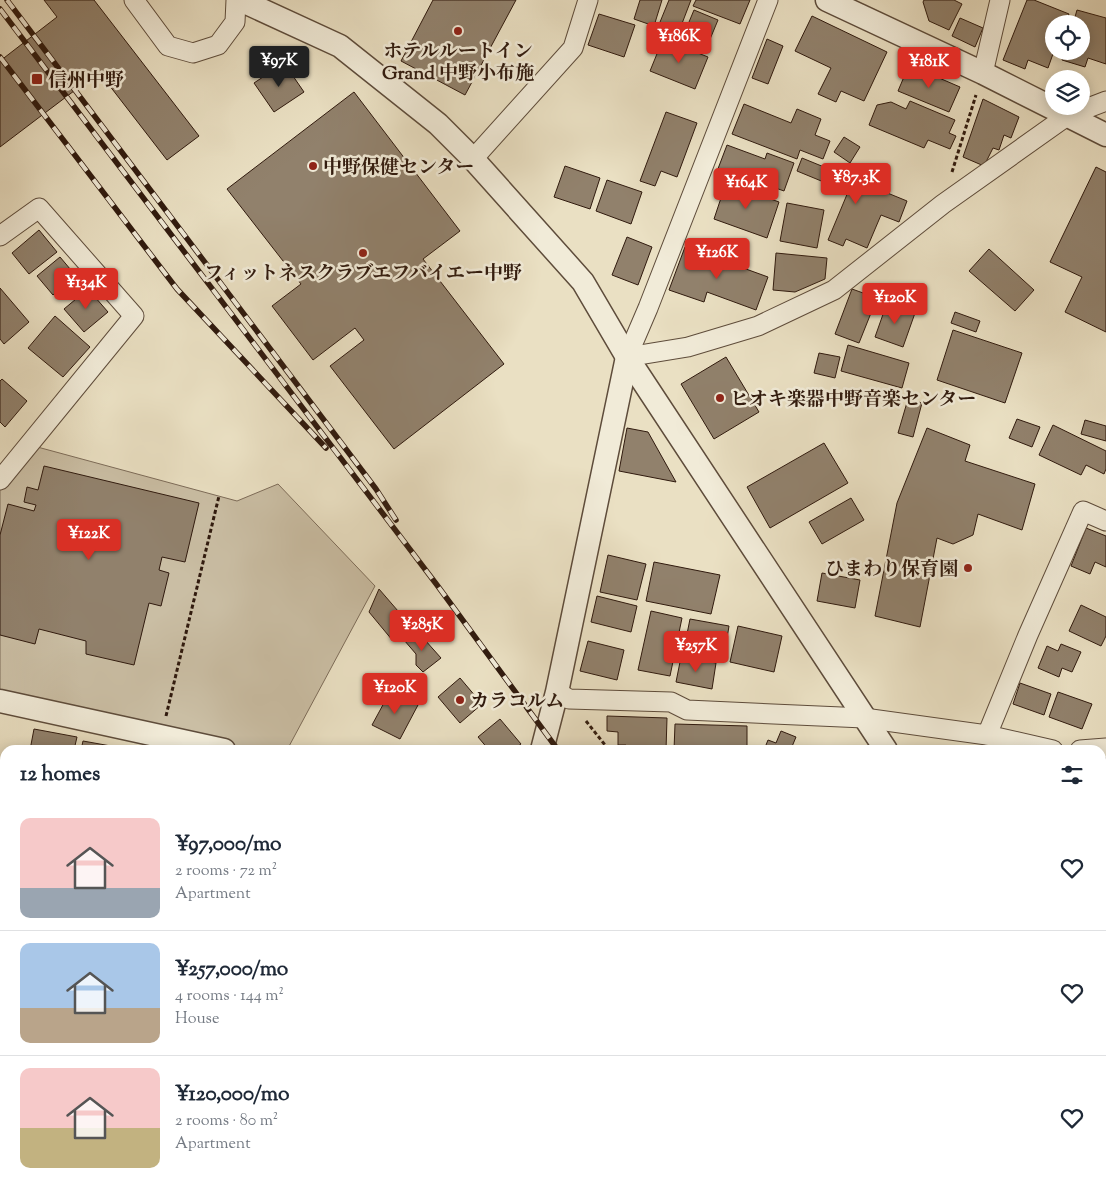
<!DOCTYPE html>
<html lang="en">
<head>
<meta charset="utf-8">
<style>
  :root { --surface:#fff; --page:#f2f2f3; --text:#1f2937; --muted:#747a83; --line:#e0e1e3; --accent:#d93025 }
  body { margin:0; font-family:"Sorts Mill Goudy","Noto Serif JP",serif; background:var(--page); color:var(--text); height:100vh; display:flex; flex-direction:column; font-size:19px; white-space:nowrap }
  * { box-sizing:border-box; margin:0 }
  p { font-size:16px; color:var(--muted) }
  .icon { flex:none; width:28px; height:28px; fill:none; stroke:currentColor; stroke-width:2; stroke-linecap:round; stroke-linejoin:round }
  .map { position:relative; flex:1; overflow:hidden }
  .sheet { position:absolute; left:0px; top:745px; width:1106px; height:445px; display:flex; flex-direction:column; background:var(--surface); border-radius:15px 15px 0 0; box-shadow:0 2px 12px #0003 }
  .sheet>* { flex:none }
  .fabs { position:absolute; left:1045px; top:15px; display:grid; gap:10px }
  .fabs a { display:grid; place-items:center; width:45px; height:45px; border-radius:50%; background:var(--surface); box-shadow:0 2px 12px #0003; font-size:25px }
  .price { position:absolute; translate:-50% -42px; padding:0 11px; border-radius:5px; background:var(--accent); color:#fff; font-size:16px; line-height:32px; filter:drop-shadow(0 1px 2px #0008) }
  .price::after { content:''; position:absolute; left:50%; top:30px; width:15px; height:11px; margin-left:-8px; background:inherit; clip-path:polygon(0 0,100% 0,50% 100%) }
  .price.current { background:#222; color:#fff }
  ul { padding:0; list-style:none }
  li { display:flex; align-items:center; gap:15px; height:125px; padding:0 20px }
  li+li { border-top:1px solid var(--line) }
  li span { display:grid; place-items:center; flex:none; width:140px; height:100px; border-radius:10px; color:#555 }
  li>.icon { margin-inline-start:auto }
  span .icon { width:60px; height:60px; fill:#fffc; stroke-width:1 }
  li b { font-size:21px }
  h2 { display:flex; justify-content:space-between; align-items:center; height:60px; padding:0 20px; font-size:21px }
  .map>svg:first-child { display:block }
</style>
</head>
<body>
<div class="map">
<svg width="1106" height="1190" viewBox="0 0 1106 1190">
  <rect width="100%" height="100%" fill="#eae0c3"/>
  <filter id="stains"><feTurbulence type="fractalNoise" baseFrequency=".004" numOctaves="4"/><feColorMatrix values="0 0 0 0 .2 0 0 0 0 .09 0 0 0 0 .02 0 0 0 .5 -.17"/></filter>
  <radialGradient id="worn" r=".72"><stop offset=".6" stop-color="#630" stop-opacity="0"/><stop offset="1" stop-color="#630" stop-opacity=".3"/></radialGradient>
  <g fill="#cabea4" stroke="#7d6c59">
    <path d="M30 445 237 501 278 484 375 586 287 750H224L0 701V480Z"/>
    <path d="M0 900 5 901V1073L0 1072Z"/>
  </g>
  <g fill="#91816c" stroke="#301a0e">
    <path d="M44 0H94L199 136 167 160 99 72 0 147V61L57 17Z"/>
    <path d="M433 0H516L465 95 401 61Z"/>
    <path d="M640 0H662L654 26 634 19Z"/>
    <path d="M669 0H691L678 34 658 27Z"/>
    <path d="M696 0H750L740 24 693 6Z"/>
    <path d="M924 0H954L962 4 949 30 929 21 923 2Z"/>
    <path d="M1027 0H1034L1069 14 1065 24H1054V51L1048 68 1028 60 1025 69 1003 60Z"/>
    <path d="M694 10 718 20 708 44 684 34Z"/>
    <path d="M1077 10 1106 18V64L1088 58 1085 67 1062 60 1065 51H1081V24H1073Z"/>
    <path d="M599 14 635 25 624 57 588 45Z"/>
    <path d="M812 16 887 52 864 101 841 91 836 102 818 94 831 68 795 51Z"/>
    <path d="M960 18 983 28 975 47 952 36Z"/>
    <path d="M663 39 708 57 695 89 650 71Z"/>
    <path d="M767 39 783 46 768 84 752 78Z"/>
    <path d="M284 63 304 92 274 112 254 83Z"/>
    <path d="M909 65 960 87 949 112 898 91Z"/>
    <path d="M354 92 460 231 423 259 504 364 394 449 330 366 364 340 355 328 313 360 272 306 301 284 227 189Z"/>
    <path d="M983 99 1019 117 1011 138 1004 135 999 150 993 148 984 166 963 157Z"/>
    <path d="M910 101 955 120 949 133 956 136 950 149 928 140 924 148 869 125 877 105 891 102 906 109Z"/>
    <path d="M744 104 791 123 797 109 821 119 815 135 830 141 823 159 800 150 797 159 732 134Z"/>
    <path d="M666 112 697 123 677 177 661 171 655 186 640 181Z"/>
    <path d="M844 137 860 147 850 163 834 152Z"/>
    <path d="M727 145 765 159 767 153 794 163 784 191 756 181 754 188 716 174Z"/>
    <path d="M802 158 907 201 899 222 881 215 867 248 846 239 843 246 828 240 848 192 797 171Z"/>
    <path d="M565 166 600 178 590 209 554 197Z"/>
    <path d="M1096 167 1106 172V332L1065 312 1082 277 1050 262Z"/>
    <path d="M607 180 642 192 631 224 596 211Z"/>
    <path d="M726 183 779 202 767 238 714 219Z"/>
    <path d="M787 203 824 210 817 248 780 241Z"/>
    <path d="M39 230 57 252 29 274 12 253Z"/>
    <path d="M627 237 652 247 638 285 612 275Z"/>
    <path d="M685 247 768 277 756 310 707 292 704 302 669 290Z"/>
    <path d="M989 249 1034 290 1015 311 969 271Z"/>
    <path d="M776 253 827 258 825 279 795 292 773 290Z"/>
    <path d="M60 257 76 276 53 295 37 276Z"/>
    <path d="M0 288 29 322 4 344 0 339Z"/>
    <path d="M88 289 108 312 84 332 64 309Z"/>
    <path d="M852 289 877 298 859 343 835 334Z"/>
    <path d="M887 303 915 313 903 347 875 337Z"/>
    <path d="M955 312 980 321 976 332 951 323Z"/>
    <path d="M55 316 90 347 63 377 28 348Z"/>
    <path d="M953 330 1022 353 1005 403 937 380Z"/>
    <path d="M848 345 909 363 902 388 841 371Z"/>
    <path d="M819 353 840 357 835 378 814 373Z"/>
    <path d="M726 357 759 412 714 439 681 384Z"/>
    <path d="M2 379 27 401 5 427 0 422V381Z"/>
    <path d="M908 399 922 403 913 437 898 433Z"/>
    <path d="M1017 419 1040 427 1032 447 1009 438Z"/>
    <path d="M1085 420 1106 426V441L1081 434Z"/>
    <path d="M1053 425 1106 451V469L1104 474 1086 465 1081 475 1039 455Z"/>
    <path d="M627 428 648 432 676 482 619 471Z"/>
    <path d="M927 428 970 445 965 461 1035 484 1022 530 978 514 973 535 953 544 937 538 920 627 875 616 897 503Z"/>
    <path d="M824 443 848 483 770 528 747 487Z"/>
    <path d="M44 466 199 503 185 562 162 557 159 570 169 573 161 606 149 603 134 665 86 654V641L39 629 35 644 0 635V535L8 504 34 511 36 505 24 502 27 487 38 490Z"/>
    <path d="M851 498 864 520 822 544 809 522Z"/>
    <path d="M1086 528 1106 536V567L1095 562 1090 574 1071 566Z"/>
    <path d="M608 555 646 564 637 600 600 592Z"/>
    <path d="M654 562 720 575 711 614 646 601Z"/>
    <path d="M822 573 860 580 855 608 817 601Z"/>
    <path d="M379 589 411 626 393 641 369 612Z"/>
    <path d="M597 596 637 606 631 632 591 622Z"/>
    <path d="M1081 605 1106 617V636L1101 646 1069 631Z"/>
    <path d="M651 611 682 618 670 676 638 670Z"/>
    <path d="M690 619 729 626 725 651 685 644Z"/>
    <path d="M738 626 782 636 774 672 730 662Z"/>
    <path d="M417 631 441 658 423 672 416 665V654L404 640Z"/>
    <path d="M588 641 624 650 617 680 580 671Z"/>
    <path d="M1061 644 1081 652 1072 672 1062 668 1059 677 1038 668 1047 646 1058 651Z"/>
    <path d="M681 657 716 663 712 689 676 682Z"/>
    <path d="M460 678 482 704 460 723 438 697Z"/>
    <path d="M1020 683 1051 694 1044 715 1013 704Z"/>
    <path d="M391 690 418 705 400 739 372 725Z"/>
    <path d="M1058 692 1092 704 1082 729 1049 717Z"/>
    <path d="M607 716 667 718 666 750H626V745H618V732L607 731Z"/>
    <path d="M500 719 521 744 513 750H489L478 737Z"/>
    <path d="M675 724 747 726V746H730V750H674Z"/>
    <path d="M34 729 77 737 74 750H30Z"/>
    <path d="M781 731 796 737 791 749 793 750H764L768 740 776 743Z"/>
    <path d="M83 741 122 748V750H81Z"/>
    <path d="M1106 803V888L1101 886V815Z"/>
    <path d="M1101 899 1106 901V935L1101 933Z"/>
    <path d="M0 1088 5 1089V1129L0 1128Z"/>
    <path d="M1106 1145V1190H1075L1078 1185H1101V1152Z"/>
    <path d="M0 1148 5 1149V1158L0 1177Z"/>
    <path d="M6 1185H37L36 1190H5Z"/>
    <path d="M140 1185H175L174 1190H139Z"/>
    <rect x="185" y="1185" width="49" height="5"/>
    <path d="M493 1185H567L568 1186 567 1190H491Z"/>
    <path d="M670 1185H690L700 1190H667Z"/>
    <path d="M941 1185H1021L1014 1190H945Z"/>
  </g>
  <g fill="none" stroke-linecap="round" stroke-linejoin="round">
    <defs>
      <g id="minor">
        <path d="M134 0 168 46 193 53 218 45 235 22 236 0"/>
        <path d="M983 73 1000 0"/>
        <path d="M473 159 573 48 588 0"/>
        <path d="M0 236 39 208 134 316 0 480"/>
        <path d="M627 357 688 347 758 326 834 290 943 204 1067 116 1106 101"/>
        <path d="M627 357 648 308 768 0"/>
        <path d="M557 692 569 699 671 702 687 710 864 718 987 735 1053 750"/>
        <path d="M987 735 1028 635 1083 511 1106 521"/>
        <path d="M1080 750 1106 748"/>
        <path d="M0 900 5 901"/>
        <path d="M0 1072 5 1073"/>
        <path d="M624 1185 629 1190"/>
        <path d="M67 1190 68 1185"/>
        <path d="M302 1190 305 1185"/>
        <path d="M738 1190 741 1185"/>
      </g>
      <g id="tertiary">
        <path d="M240 0 340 46 438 124 473 159 583 282 627 357 886 750"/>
        <path d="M827 0 983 73 1106 135"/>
        <path d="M0 701 224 750"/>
        <path d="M542 750 557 692 627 357"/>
        <path d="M1101 1068 1106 1075"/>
      </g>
    </defs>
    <use href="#minor" stroke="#5e4c3b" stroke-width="21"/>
    <use href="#tertiary" stroke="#5e4c3b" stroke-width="25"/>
    <g stroke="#301a0e" stroke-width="3" stroke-dasharray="4 2.5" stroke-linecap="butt">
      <path d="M952 172 976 95"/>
      <path d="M166 716 219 496"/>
      <path d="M586 721 609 750"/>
      <path d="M907 1185 911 1190"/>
    </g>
    <use href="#minor" stroke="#f1ebd8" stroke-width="19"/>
    <use href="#tertiary" stroke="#f1ebd8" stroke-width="22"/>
    <defs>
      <g id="rail">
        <path d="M7 0 376 489 396 520"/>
        <path d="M0 9 437 585 558 750"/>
        <path d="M0 57 177 289 326 448"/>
        <path d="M888 1185 892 1190"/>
      </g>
    </defs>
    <use href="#rail" stroke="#301a0e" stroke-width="5.5"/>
    <use href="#rail" stroke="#f1ebd8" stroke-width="4" stroke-dasharray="11" stroke-linecap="butt"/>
  </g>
  <g fill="#8f2418" stroke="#f1ebd8" stroke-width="2">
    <circle cx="458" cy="31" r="5"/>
    <rect x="31" y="73" width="12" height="12" rx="2.5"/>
    <circle cx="313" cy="166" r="5"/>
    <circle cx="363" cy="253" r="5"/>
    <circle cx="720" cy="398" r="5"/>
    <circle cx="968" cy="568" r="5"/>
    <circle cx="460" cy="700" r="5"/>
  </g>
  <g text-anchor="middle" stroke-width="5" stroke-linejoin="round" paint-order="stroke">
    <g font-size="19" font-weight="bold" fill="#301a0e" stroke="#f1ebd8" text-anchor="start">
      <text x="458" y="57" text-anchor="middle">ホテルルートイン<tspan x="458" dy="22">Grand 中野小布施</tspan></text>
      <text x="48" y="86">信州中野</text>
      <text x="323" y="173">中野保健センター</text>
      <text x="363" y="279" text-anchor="middle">フィットネスクラブエフバイエー中野</text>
      <text x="730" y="405">ヒオキ楽器中野音楽センター</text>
      <text x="958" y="575" text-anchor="end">ひまわり保育園</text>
      <text x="470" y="707">カラコルム</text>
    </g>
  </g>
  <rect width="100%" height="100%" filter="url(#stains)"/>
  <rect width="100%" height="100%" fill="url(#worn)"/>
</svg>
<div class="fabs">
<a><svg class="icon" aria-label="locate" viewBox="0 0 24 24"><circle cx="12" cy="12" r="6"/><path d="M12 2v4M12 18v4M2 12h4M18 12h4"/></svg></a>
<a><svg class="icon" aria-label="layers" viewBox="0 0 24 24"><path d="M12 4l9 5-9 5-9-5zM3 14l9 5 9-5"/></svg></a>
</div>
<b class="price" style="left:679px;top:64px">¥186K</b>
<b class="price current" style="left:279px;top:88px">¥97K</b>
<b class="price" style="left:929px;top:89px">¥181K</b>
<b class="price" style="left:856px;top:205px">¥87.3K</b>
<b class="price" style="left:746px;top:210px">¥164K</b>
<b class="price" style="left:717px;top:280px">¥126K</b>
<b class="price" style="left:86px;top:310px">¥134K</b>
<b class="price" style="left:895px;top:325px">¥120K</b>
<b class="price" style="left:89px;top:561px">¥122K</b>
<b class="price" style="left:422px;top:652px">¥285K</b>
<b class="price" style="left:696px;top:673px">¥257K</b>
<b class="price" style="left:395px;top:715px">¥120K</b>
<section class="sheet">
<h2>12 homes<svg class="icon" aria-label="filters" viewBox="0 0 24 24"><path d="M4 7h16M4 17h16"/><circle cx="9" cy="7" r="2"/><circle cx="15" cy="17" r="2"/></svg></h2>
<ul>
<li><span style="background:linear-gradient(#f6c9c9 70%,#9aa5b1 0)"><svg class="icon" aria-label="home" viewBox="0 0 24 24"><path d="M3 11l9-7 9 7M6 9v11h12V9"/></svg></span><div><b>¥97,000/mo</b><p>2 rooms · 72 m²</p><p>Apartment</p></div><svg class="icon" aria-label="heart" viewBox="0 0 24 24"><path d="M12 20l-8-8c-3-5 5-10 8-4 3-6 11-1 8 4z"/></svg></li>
<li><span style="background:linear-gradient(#a9c7e8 65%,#b9a48a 0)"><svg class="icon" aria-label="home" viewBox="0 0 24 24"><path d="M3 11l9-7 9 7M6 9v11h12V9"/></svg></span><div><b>¥257,000/mo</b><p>4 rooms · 144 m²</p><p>House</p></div><svg class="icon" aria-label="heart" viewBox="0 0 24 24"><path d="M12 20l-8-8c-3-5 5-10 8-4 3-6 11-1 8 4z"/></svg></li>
<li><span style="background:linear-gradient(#f6c9c9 60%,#c2b280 0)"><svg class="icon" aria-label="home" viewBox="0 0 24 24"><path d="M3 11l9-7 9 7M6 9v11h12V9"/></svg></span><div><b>¥120,000/mo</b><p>2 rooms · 80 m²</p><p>Apartment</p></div><svg class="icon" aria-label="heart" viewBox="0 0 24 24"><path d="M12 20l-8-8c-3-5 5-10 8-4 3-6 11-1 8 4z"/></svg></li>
</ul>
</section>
</div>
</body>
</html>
